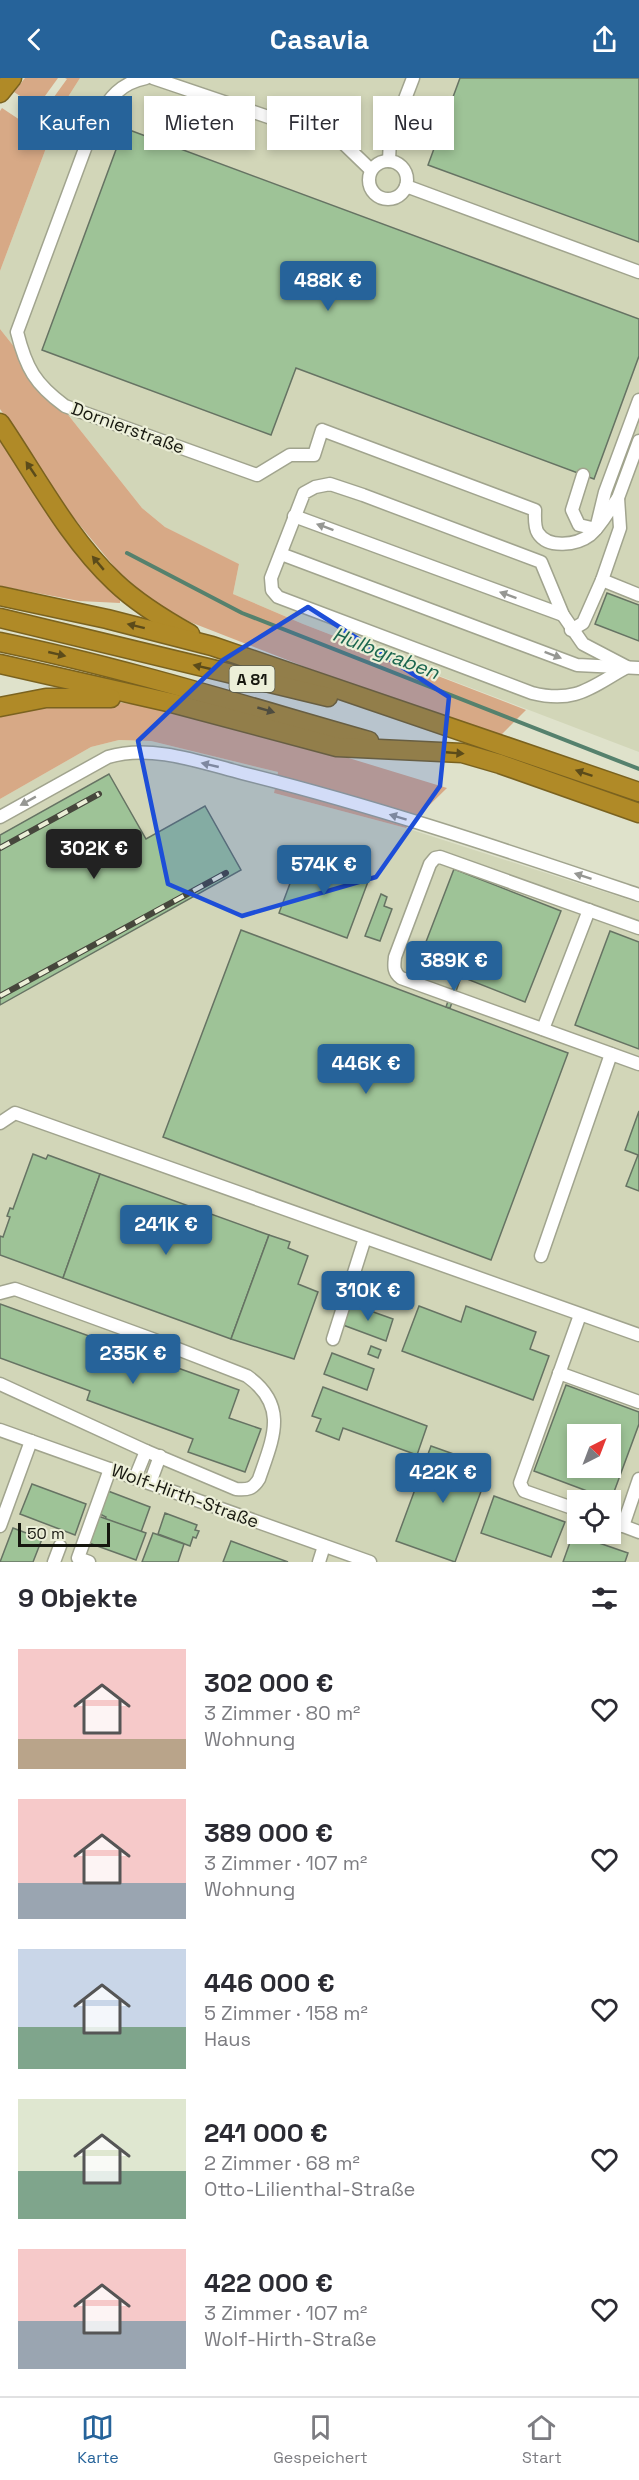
<!DOCTYPE html>
<html lang="de">
<head>
<meta charset="utf-8">
<style>
  :root { --surface:#fff; --page:#f2f2f3; --text:#2b2b33; --muted:#7c7c81; --line:#e1e1e2; --accent:#26639a }
  body { margin:0; font-family:"Space Grotesk",sans-serif; background:var(--page); color:var(--text); height:100vh; display:flex; flex-direction:column; font-size:22px; white-space:nowrap }
  * { box-sizing:border-box; margin:0 }
  p { font-size:20px; color:var(--muted) }
  .icon { flex:none; width:33px; height:33px; fill:none; stroke:currentColor; stroke-width:2; stroke-linecap:round; stroke-linejoin:round }
  .map { position:relative; height:1484px; overflow:hidden }
  .side { display:flex; flex-direction:column; background:var(--surface); flex:1 }
  .side>* { flex:none }
  .top-card { position:absolute; left:18px; top:18px; width:603px; height:54px; display:flex; gap:12px }
  .needle { width:39px; rotate:42deg }
  .controls { position:absolute; left:567px; top:1346px; display:grid; gap:12px }
  .controls a { display:grid; place-items:center; width:54px; height:54px; border-radius:0px; background:var(--surface); box-shadow:0 3px 9px #0003; font-size:30px }
  .scale { position:absolute; left:18px; bottom:15px; width:92px; box-sizing:border-box; padding-left:6px; border:3px solid #16170f; border-top:0; font-size:16px; line-height:21px; white-space:nowrap; color:#16170f; -webkit-text-stroke:4px #ecefd8; paint-order:stroke }
  .price { position:absolute; translate:-50% -51px; padding:0 14px; border-radius:6px; background:var(--accent); color:#fff; font-size:20px; line-height:39px; filter:drop-shadow(0 2px 3px #0008) }
  .price::after { content:''; position:absolute; left:50%; top:36px; width:18px; height:14px; margin-left:-9px; background:inherit; clip-path:polygon(0 0,100% 0,50% 100%) }
  .price.on { background:#222; color:#fff }
  ul { padding:0; list-style:none }
  li { display:flex; align-items:center; gap:18px; height:150px; padding:0 18px }
  li span { display:grid; place-items:center; flex:none; width:168px; height:120px; border-radius:0px; color:#555 }
  li>.icon { margin-inline-start:auto }
  span .icon { width:72px; height:72px; fill:#fffc; stroke-width:1 }
  li b { font-size:26px }
  h2 { display:flex; justify-content:space-between; align-items:center; height:72px; padding:0 18px; font-size:26px }
  .tag { padding:0 21px; border-radius:0px; background:var(--surface); box-shadow:0 3px 9px #0003; font-size:21px; line-height:54px }
  .tag.on { background:var(--accent); color:#fff }
  header { display:flex; justify-content:space-between; align-items:center; height:78px; padding:0 18px; background:var(--accent); color:#fff; font-size:27px; font-weight:600 }
  .dock { display:flex; justify-content:space-around; align-items:center; height:84px; border-top:2px solid var(--line); background:var(--surface); font-size:16px; color:var(--muted) }
  .dock a { display:grid; justify-items:center; gap:3px }
  .dock .on { color:var(--accent) }
  .map>svg:first-child { display:block }
</style>
</head>
<body>
<header><svg class="icon" aria-label="back" viewBox="0 0 24 24"><path d="M15 5l-7 7 7 7"/></svg>Casavia<svg class="icon" aria-label="share" viewBox="0 0 24 24"><path d="M12 15V3M7 8l5-5 5 5M5 13v7h14v-7"/></svg></header>
<div class="map">
<svg width="639" height="1484" viewBox="0 0 639 1484">
  <rect width="100%" height="100%" fill="#dfe2cb"/>
  <g fill="#d2d6b8" fill-rule="evenodd">
    <path d="M80 0H639V674L303 546 233 516 239 486 165 449 142 430 0 251V193L61 30Z"/>
    <path d="M119 662 151 663 278 694 274 715 406 750 639 825V1484H0V721L91 669ZM578 1356H610V1389H578ZM578 1422H610V1455H578Z"/>
  </g>
  <g fill="#d7a986">
    <path d="M25 0H58L37 29 14 14Z"/>
    <path d="M65 0H80L61 30 0 193V33L2 30 23 44 38 41 67 1Z"/>
    <path d="M0 251 142 430 165 449 239 486 233 516 303 546 526 632 495 663 190 544 152 523 116 491 73 439 0 331Z"/>
    <path d="M0 356 120 519V525L79 523 0 508Z"/>
    <path d="M114 624 152 628 329 674 447 710 406 750 274 715 278 694 151 663 119 662 91 669 0 721V635L22 630Z"/>
  </g>
  <g fill="none" stroke-linecap="round" stroke-linejoin="round">
    <path stroke="#55816d" stroke-width="4" d="M127 475 242 535 639 691"/>
  </g>
  <g fill="#9ec397" stroke="#667363" stroke-width="1.5" fill-rule="evenodd">
    <path d="M460 0H639V164L428 87Z"/>
    <path d="M124 50 639 241V278L594 401 296 290 271 357 42 272Z"/>
    <path d="M607 515 639 527V563L595 546Z"/>
    <path d="M109 696 146 761 205 728 241 792 0 927V757Z"/>
    <path d="M301 776 369 801 347 860 279 835Z"/>
    <path d="M454 791 561 833 525 924 419 882Z"/>
    <path d="M381 816 387 819 384 828 392 831 380 863 365 858Z"/>
    <path d="M241 852 568 975 491 1182 163 1059Z"/>
    <path d="M610 853 639 864V971L575 947Z"/>
    <path d="M457 897 461 899 450 930 446 929Z"/>
    <path d="M639 1033V1113L626 1108 638 1077 625 1072Z"/>
    <path d="M33 1076 46 1081 48 1077 100 1096 63 1200 0 1177V1158L3 1159 10 1139 7 1138 10 1130 13 1131Z"/>
    <path d="M100 1096 269 1157 231 1261 63 1200Z"/>
    <path d="M269 1157 290 1164 288 1170 308 1178 298 1206 318 1214 294 1281 231 1261Z"/>
    <path d="M0 1226 239 1312 229 1340 261 1351 245 1394 188 1374 193 1361 87 1322 90 1313 0 1280Z"/>
    <path d="M351 1226 393 1241 386 1263 343 1247Z"/>
    <path d="M419 1228 461 1244 466 1228 536 1254 530 1271 549 1278 533 1322 402 1273Z"/>
    <path d="M371 1268 381 1272 378 1280 368 1276Z"/>
    <path d="M332 1275 374 1291 367 1312 324 1296Z"/>
    <path d="M566 1307 639 1334V1346L611 1422 534 1393ZM578 1356H610V1389H578Z"/>
    <path d="M323 1309 427 1348 417 1377 343 1350 339 1362 316 1353 321 1341 312 1338Z"/>
    <path d="M431 1368 490 1389 455 1484 396 1463Z"/>
    <path d="M32 1406 86 1426 75 1457 20 1436Z"/>
    <path d="M108 1413 150 1429 141 1454 105 1441 106 1439 100 1436Z"/>
    <path d="M494 1418 565 1444 551 1479 481 1455Z"/>
    <path d="M165 1435 197 1447 195 1452 199 1453 196 1460 193 1459 190 1468 158 1456Z"/>
    <path d="M98 1438 146 1455 136 1482 89 1465Z"/>
    <path d="M13 1450 42 1461 33 1484H0Z"/>
    <path d="M153 1455 184 1466 178 1484H142Z"/>
    <path d="M573 1456 628 1475 625 1484H563Z"/>
    <path d="M231 1463 288 1484H223Z"/>
  </g>
  <g fill="none" stroke-linecap="round" stroke-linejoin="round">
    <defs>
      <g id="minor">
        <path d="M146 0C120 5 110 20 96 41L17 254C26 290 35 306 65 328L257 397 290 377H314L322 352 535 432C535 439 534 449 538 455 548 471 577 467 590 457 601 448 609 432 618 420L620 450 602 502 583 545 571 552"/>
        <path d="M153 0 342 64 371 92"/>
        <path d="M389 83 390 60 413 0"/>
        <circle cx="388" cy="102" r="19"/>
        <path d="M406 108 639 194"/>
        <path d="M583 397 572 432 579 447 596 451 605 414 639 322"/>
        <path d="M330 406 363 417 541 484 563 537 583 566 627 589C591 609 576 626 532 615L278 519 272 512 271 500 304 415 315 409Z"/>
        <path d="M618 420 639 363"/>
        <path d="M294 438 563 537"/>
        <path d="M281 476 577 587 639 590"/>
        <path d="M602 502 639 517"/>
        <path d="M0 739 108 679C151 666 200 684 242 695 376 728 508 773 639 817"/>
        <path d="M639 850 440 779 435 780 430 786 395 879C394 888 393 894 401 900L639 986"/>
        <path d="M543 951 589 832"/>
        <path d="M0 1045 15 1035 639 1257"/>
        <path d="M541 1178 611 976"/>
        <path d="M0 1215 15 1211 152 1261 247 1298C289 1328 273 1360 259 1401 253 1411 248 1412 236 1411L146 1373 0 1306"/>
        <path d="M333 1261 365 1160"/>
        <path d="M559 1295 639 1324"/>
        <path d="M0 1352 370 1484"/>
        <path d="M135 1400 146 1373"/>
        <path d="M150 1405 160 1378"/>
        <path d="M578 1432 524 1413 520 1405 580 1237"/>
        <path d="M610 1443 639 1454"/>
        <path d="M0 1448 31 1363"/>
        <path d="M623 1448 639 1401"/>
        <path d="M54 1484 60 1468"/>
        <path d="M89 1484 78 1480 110 1391"/>
        <path d="M319 1484 324 1468"/>
      </g>
      <g id="highway">
        <path d="M0 15 12 0"/>
        <path d="M0 345C36 398 68 460 115 504 137 525 163 541 190 556"/>
        <path d="M0 518 107 541 212 568 639 714"/>
        <path d="M0 540 328 619"/>
        <path d="M0 564C125 590 246 628 369 663"/>
        <path d="M0 586 172 625 337 669 462 675 500 686 639 735"/>
        <path d="M0 629 46 620H111"/>
      </g>
    </defs>
    <use href="#minor" stroke="#a1a48e" stroke-width="15"/>
    <use href="#highway" stroke="#7a621f" stroke-width="21"/>
    <use href="#minor" stroke="#fff" stroke-width="12"/>
    <use href="#highway" stroke="#b08a27" stroke-width="18"/>
    <defs>
      <g id="rail">
        <path d="M0 770 99 716"/>
        <path d="M0 918 226 795"/>
      </g>
    </defs>
    <use href="#rail" stroke="#46473c" stroke-width="6"/>
    <use href="#rail" stroke="#ecefd8" stroke-width="4" stroke-dasharray="11" stroke-linecap="butt"/>
  </g>
  <defs><path id="oneway-solid" d="M-6-.8H1V-3.2L6.5 0L1 3.2V.8H-6Z" transform="scale(1.5)"/></defs>
  <g fill="#5b4b1a">
    <use href="#oneway-solid" transform="translate(31 391) rotate(-124)"/>
    <use href="#oneway-solid" transform="translate(98 485) rotate(-130)"/>
    <use href="#oneway-solid" transform="translate(136 548) rotate(-166)"/>
    <use href="#oneway-solid" transform="translate(57 576) rotate(13)"/>
    <use href="#oneway-solid" transform="translate(202 589) rotate(-167)"/>
    <use href="#oneway-solid" transform="translate(266 632) rotate(16)"/>
    <use href="#oneway-solid" transform="translate(455 675) rotate(5)"/>
    <use href="#oneway-solid" transform="translate(584 695) rotate(-161)"/>
  </g>
  <g fill="#969793">
    <use href="#oneway-solid" transform="translate(325 449) rotate(-160)"/>
    <use href="#oneway-solid" transform="translate(508 517) rotate(-160)"/>
    <use href="#oneway-solid" transform="translate(553 577) rotate(21)"/>
    <use href="#oneway-solid" transform="translate(210 687) rotate(-167)"/>
    <use href="#oneway-solid" transform="translate(28 723) rotate(151)"/>
    <use href="#oneway-solid" transform="translate(398 739) rotate(-163)"/>
    <use href="#oneway-solid" transform="translate(583 798) rotate(-162)"/>
  </g>
  <path fill="#1d4ed8" fill-opacity="0.2" stroke="#1d4ed8" stroke-width="4.5" stroke-linejoin="round" d="M308 529 449 619 440 708 376 799 242 838 168 806 138 663 223 582Z"/>
  <g text-anchor="middle" stroke-width="4.5" stroke-linejoin="round" paint-order="stroke">
    <rect fill="#ecefd8" stroke="#56584b" stroke-width="1.5" x="229.5" y="588" width="45" height="26" rx="4.5"/>
    <g font-size="16" font-weight="bold" fill="#16170f">
      <text x="252" y="607">A 81</text>
    </g>
    <g font-size="18" fill="#16170f" stroke="#ecefd8">
      <text transform="translate(128 350) rotate(20)" y="6">Dornierstraße</text>
      <text transform="translate(185 1418) rotate(20)" y="6">Wolf-Hirth-Straße</text>
    </g>
    <g font-size="20" font-style="italic" fill="#1b664f" stroke="#ecefd8">
      <text transform="translate(386 575) rotate(21)" y="7">Hulbgraben</text>
    </g>
  </g>
</svg>
<div class="controls">
<a><svg class="needle" viewBox="-14 -14 28 28"><path d="M0-13l5 13h-10z" fill="#e53935"/><path d="M0 13l5-13h-10z" fill="#7c7c81"/></svg></a>
<a><svg class="icon" aria-label="locate" viewBox="0 0 24 24"><circle cx="12" cy="12" r="6"/><path d="M12 2v4M12 18v4M2 12h4M18 12h4"/></svg></a>
</div>
<div class="scale">50 m</div>
<b class="price" style="left:328px;top:234px">488K €</b>
<b class="price on" style="left:94px;top:802px">302K €</b>
<b class="price" style="left:324px;top:818px">574K €</b>
<b class="price" style="left:454px;top:914px">389K €</b>
<b class="price" style="left:366px;top:1017px">446K €</b>
<b class="price" style="left:166px;top:1178px">241K €</b>
<b class="price" style="left:368px;top:1244px">310K €</b>
<b class="price" style="left:133px;top:1307px">235K €</b>
<b class="price" style="left:443px;top:1426px">422K €</b>
<div class="top-card">
<a class="tag on">Kaufen</a>
<a class="tag">Mieten</a>
<a class="tag">Filter</a>
<a class="tag">Neu</a>
</div>
</div>
<section class="side">
<h2>9 Objekte<svg class="icon" aria-label="filters" viewBox="0 0 24 24"><path d="M4 7h16M4 17h16"/><circle cx="9" cy="7" r="2"/><circle cx="15" cy="17" r="2"/></svg></h2>
<ul>
<li><span style="background:linear-gradient(#f6c9c9 75%,#b9a48a 0)"><svg class="icon" aria-label="home" viewBox="0 0 24 24"><path d="M3 11l9-7 9 7M6 9v11h12V9"/></svg></span><div><b>302 000 €</b><p>3 Zimmer · 80 m²</p><p>Wohnung</p></div><svg class="icon" aria-label="heart" viewBox="0 0 24 24"><path d="M12 20l-8-8c-3-5 5-10 8-4 3-6 11-1 8 4z"/></svg></li>
<li><span style="background:linear-gradient(#f6c9c9 70%,#9aa5b1 0)"><svg class="icon" aria-label="home" viewBox="0 0 24 24"><path d="M3 11l9-7 9 7M6 9v11h12V9"/></svg></span><div><b>389 000 €</b><p>3 Zimmer · 107 m²</p><p>Wohnung</p></div><svg class="icon" aria-label="heart" viewBox="0 0 24 24"><path d="M12 20l-8-8c-3-5 5-10 8-4 3-6 11-1 8 4z"/></svg></li>
<li><span style="background:linear-gradient(#c9d6e8 65%,#7fa58c 0)"><svg class="icon" aria-label="home" viewBox="0 0 24 24"><path d="M3 11l9-7 9 7M6 9v11h12V9"/></svg></span><div><b>446 000 €</b><p>5 Zimmer · 158 m²</p><p>Haus</p></div><svg class="icon" aria-label="heart" viewBox="0 0 24 24"><path d="M12 20l-8-8c-3-5 5-10 8-4 3-6 11-1 8 4z"/></svg></li>
<li><span style="background:linear-gradient(#dfe7d0 60%,#7fa58c 0)"><svg class="icon" aria-label="home" viewBox="0 0 24 24"><path d="M3 11l9-7 9 7M6 9v11h12V9"/></svg></span><div><b>241 000 €</b><p>2 Zimmer · 68 m²</p><p>Otto-Lilienthal-Straße</p></div><svg class="icon" aria-label="heart" viewBox="0 0 24 24"><path d="M12 20l-8-8c-3-5 5-10 8-4 3-6 11-1 8 4z"/></svg></li>
<li><span style="background:linear-gradient(#f6c9c9 60%,#9aa5b1 0)"><svg class="icon" aria-label="home" viewBox="0 0 24 24"><path d="M3 11l9-7 9 7M6 9v11h12V9"/></svg></span><div><b>422 000 €</b><p>3 Zimmer · 107 m²</p><p>Wolf-Hirth-Straße</p></div><svg class="icon" aria-label="heart" viewBox="0 0 24 24"><path d="M12 20l-8-8c-3-5 5-10 8-4 3-6 11-1 8 4z"/></svg></li>
</ul>
</section>
<nav class="dock">
<a class="on"><svg class="icon" aria-label="map" viewBox="0 0 24 24"><path d="M3 6l6-2 6 2 6-2v14l-6 2-6-2-6 2zM9 4v14M15 6v14"/></svg>Karte</a>
<a><svg class="icon" aria-label="saved" viewBox="0 0 24 24"><path d="M7 4h10v16l-5-4-5 4z"/></svg>Gespeichert</a>
<a><svg class="icon" aria-label="home" viewBox="0 0 24 24"><path d="M3 11l9-7 9 7M6 9v11h12V9"/></svg>Start</a>
</nav>
</body>
</html>
